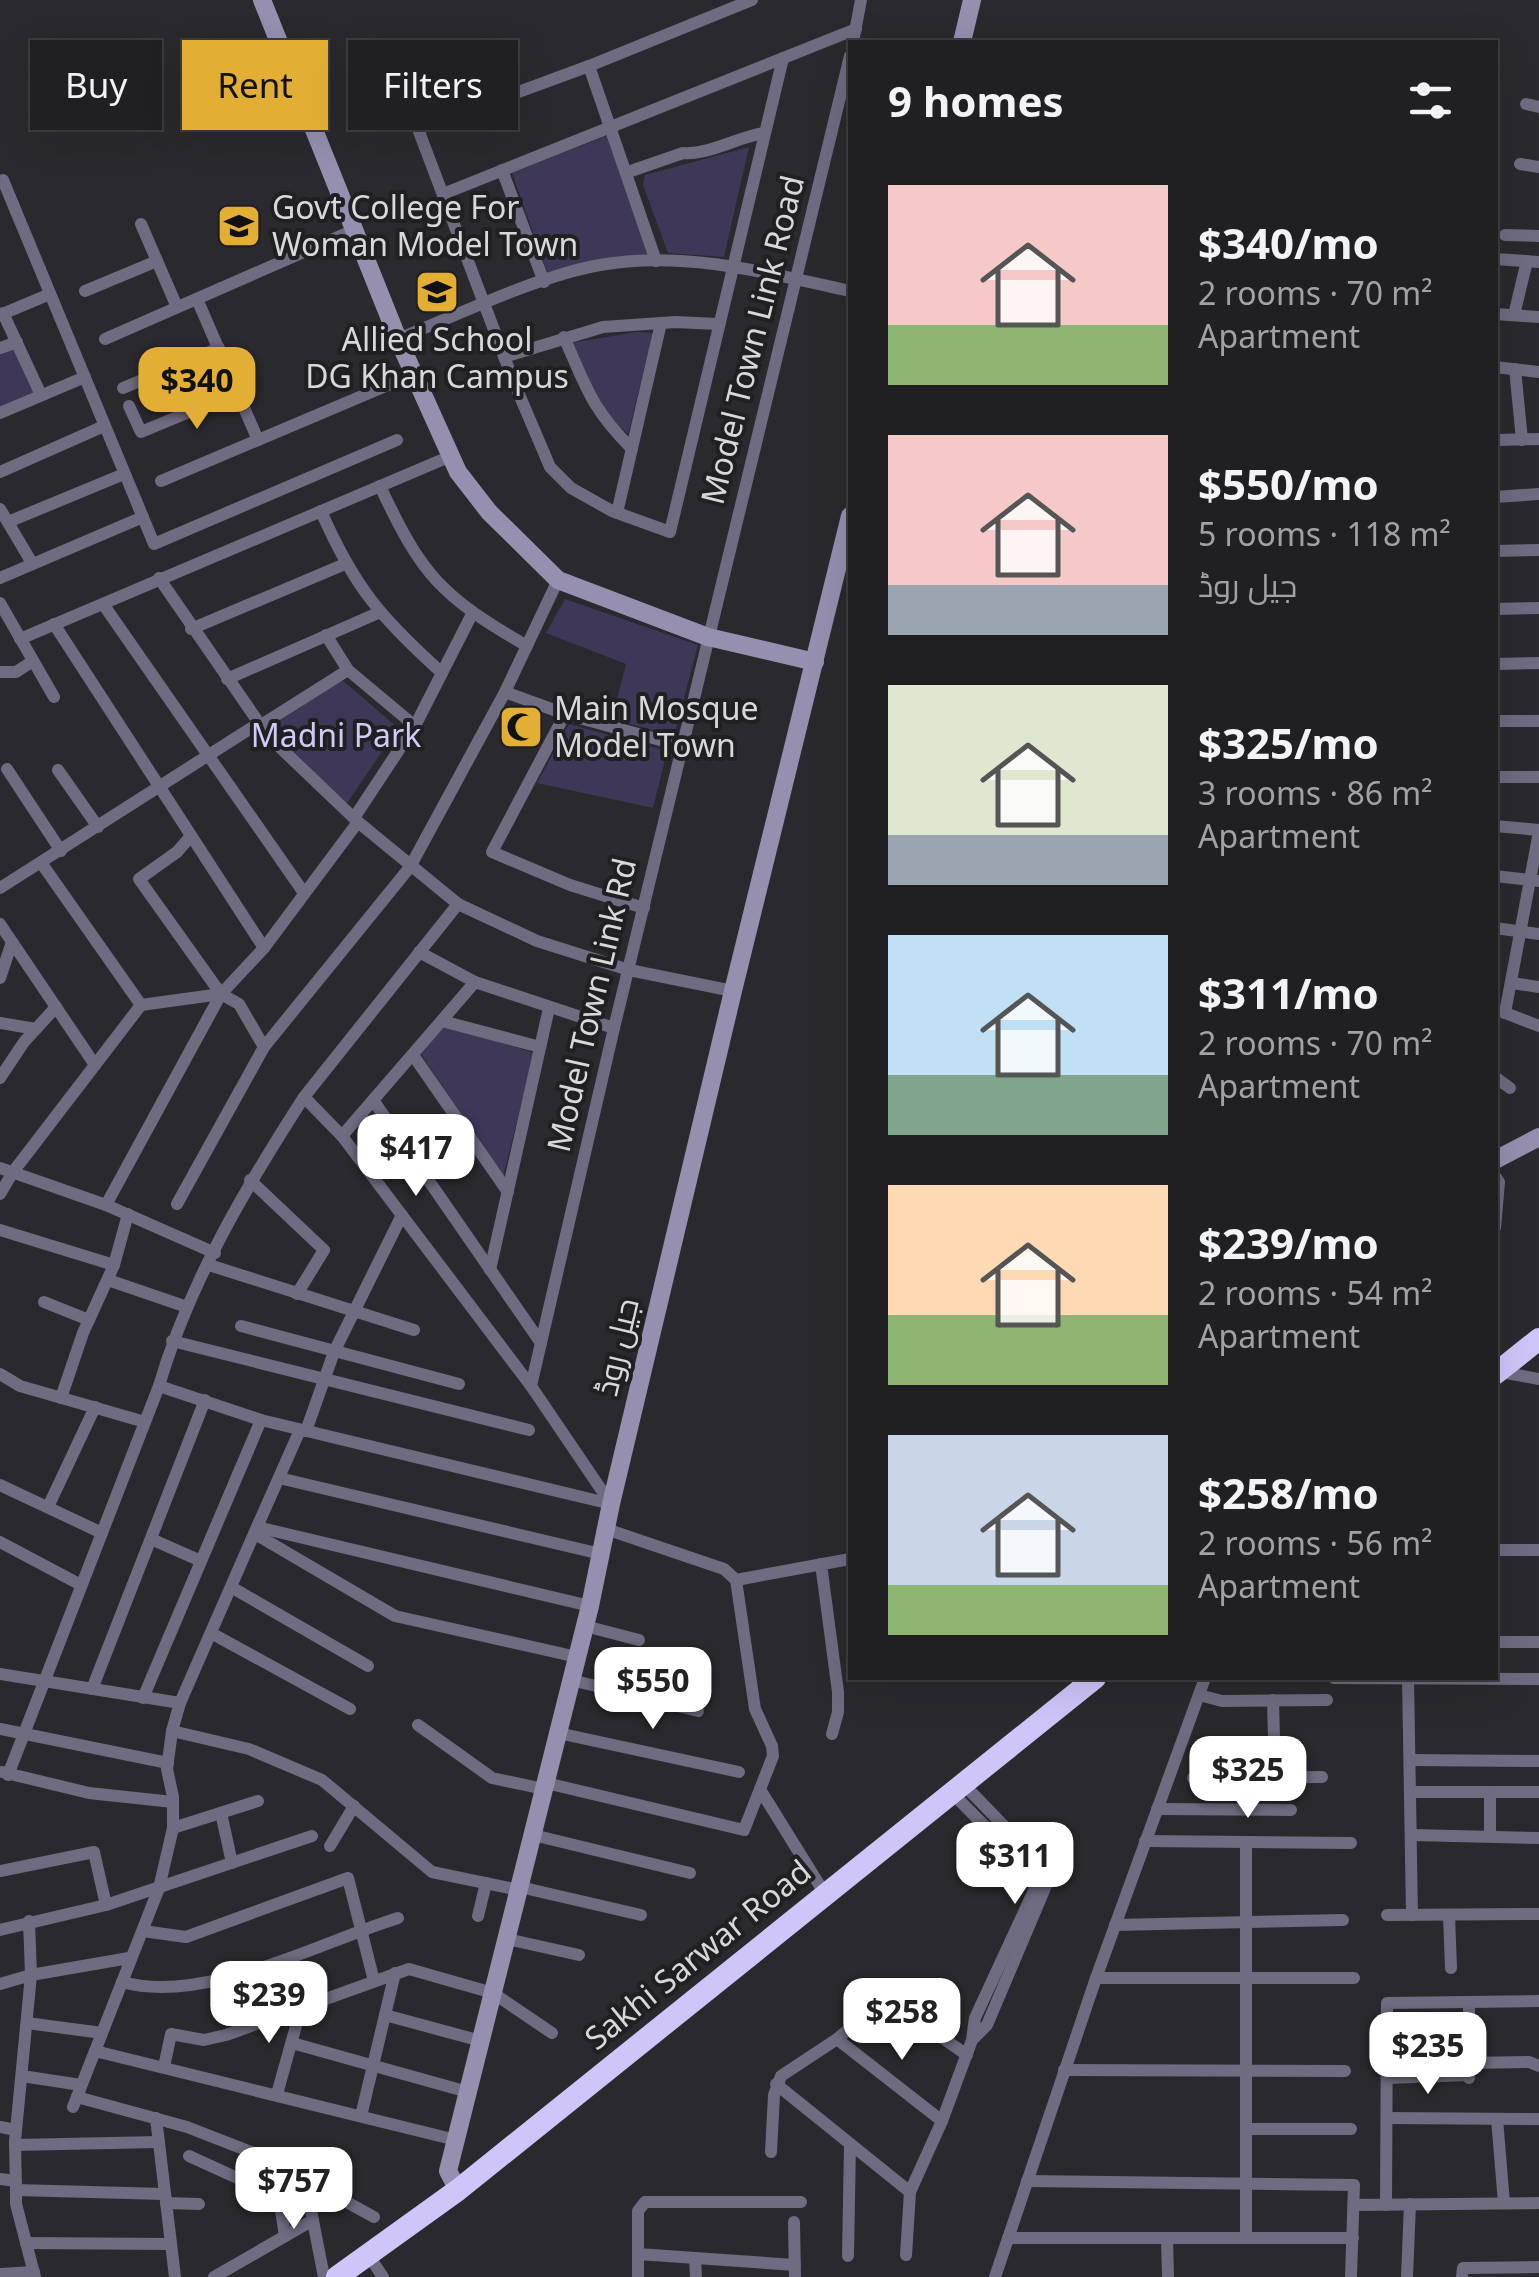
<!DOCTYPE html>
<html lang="en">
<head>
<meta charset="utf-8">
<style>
  :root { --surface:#201f22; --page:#28272a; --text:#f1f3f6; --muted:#a2a2a5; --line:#3d3d40; --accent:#e2af34 }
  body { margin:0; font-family:"Noto Sans",Cairo,sans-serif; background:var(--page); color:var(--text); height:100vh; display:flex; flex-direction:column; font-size:38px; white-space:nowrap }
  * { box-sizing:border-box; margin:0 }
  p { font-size:32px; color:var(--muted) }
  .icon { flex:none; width:55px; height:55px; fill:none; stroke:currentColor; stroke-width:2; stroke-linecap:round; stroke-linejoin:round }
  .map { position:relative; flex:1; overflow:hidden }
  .side { position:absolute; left:848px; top:40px; width:650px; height:1640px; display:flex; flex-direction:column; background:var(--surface); border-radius:0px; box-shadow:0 10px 40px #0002,0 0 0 2px var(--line) }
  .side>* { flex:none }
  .guide { position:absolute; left:30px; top:40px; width:668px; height:90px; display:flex; gap:20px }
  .price { position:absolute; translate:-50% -85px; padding:0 22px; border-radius:20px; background:#fff; color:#222; font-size:32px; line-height:65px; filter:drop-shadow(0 2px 5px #0008) }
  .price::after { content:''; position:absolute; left:50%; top:60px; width:30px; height:22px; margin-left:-15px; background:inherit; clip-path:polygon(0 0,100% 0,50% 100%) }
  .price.active { background:var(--accent); color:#111 }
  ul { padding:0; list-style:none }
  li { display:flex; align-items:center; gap:30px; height:250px; padding:0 40px }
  li span { display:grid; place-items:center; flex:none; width:280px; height:200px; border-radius:0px; color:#555 }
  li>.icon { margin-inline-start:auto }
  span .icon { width:120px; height:120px; fill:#fffc; stroke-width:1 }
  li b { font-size:42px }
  h2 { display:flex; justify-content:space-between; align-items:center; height:120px; padding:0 40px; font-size:42px }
  .tag { padding:0 35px; border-radius:0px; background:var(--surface); box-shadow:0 10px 40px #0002,0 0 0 2px var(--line); font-size:35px; line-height:90px }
  .tag.active { background:var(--accent); color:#111 }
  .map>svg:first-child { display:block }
</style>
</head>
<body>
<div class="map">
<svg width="1539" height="2277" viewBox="0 0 1539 2277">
  <rect width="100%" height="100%" fill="#2a292d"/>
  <g fill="#3f3758">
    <path d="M609 135 648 255 594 260 547 272 512 173Z"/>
    <path d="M749 147 724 257 668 253 643 185 645 175Z"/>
    <path d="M636 332 653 333 628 434C598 408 586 379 572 343Z"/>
    <path d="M15 347 34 392 0 408V353Z"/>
    <path d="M565 599 698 645 674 736 612 719 626 664 546 633Z"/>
    <path d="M341 679 398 728 347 803 282 746 268 729Z"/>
    <path d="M569 724 667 751 653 808 537 783Z"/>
    <path d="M442 1024 534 1053 503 1177 421 1054Z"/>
  </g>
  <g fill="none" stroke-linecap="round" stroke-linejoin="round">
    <g stroke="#6f6b80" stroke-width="12">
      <path d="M752 0 589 66 418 129 513 380 550 467 571 488 612 511 670 532 783 58"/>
      <path d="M853 42 861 0"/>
      <path d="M589 66 656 261"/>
      <path d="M1526 104 1539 107"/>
      <path d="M1520 164 1539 167"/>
      <path d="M502 170 544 282"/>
      <path d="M628 172 683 153C709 155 738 137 764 133"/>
      <path d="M3 180 154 544 397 440"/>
      <path d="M443 194 856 29"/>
      <path d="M141 224 177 307"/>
      <path d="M1505 235 1539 236"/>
      <path d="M1495 259 1539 262"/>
      <path d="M85 291 157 261"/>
      <path d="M197 299 258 440"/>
      <path d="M3 313 41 395"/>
      <path d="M1495 314 1539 317"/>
      <path d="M0 315 50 294"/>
      <path d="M1514 315 1527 261"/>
      <path d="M564 337C586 387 591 408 632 449"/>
      <path d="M105 339 354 230"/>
      <path d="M398 339C458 315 537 276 600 265 683 250 769 273 850 291"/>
      <path d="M0 348 17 342"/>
      <path d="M504 357 603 327 675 322 718 324"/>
      <path d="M1495 367 1539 372"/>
      <path d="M1515 369 1522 440"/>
      <path d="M123 388 219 348"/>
      <path d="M129 406 141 432 237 392"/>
      <path d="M0 413 85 377"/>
      <path d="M1498 440 1539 439"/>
      <path d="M0 472 104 426"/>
      <path d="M161 481 414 374"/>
      <path d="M380 486C422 576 441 596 527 646"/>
      <path d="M1495 497 1539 494"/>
      <path d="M0 509 32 563"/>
      <path d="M321 511C354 587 381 618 442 673"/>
      <path d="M617 513 661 323"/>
      <path d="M8 522 124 474"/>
      <path d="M1495 551 1539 550"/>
      <path d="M0 578 143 517"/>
      <path d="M159 578 268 736 358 822 458 904 537 941 629 970 733 991"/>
      <path d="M0 603 54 697"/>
      <path d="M103 604 304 893"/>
      <path d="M1495 609 1539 608"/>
      <path d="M54 624 264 948"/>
      <path d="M191 629 345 564"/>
      <path d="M326 635 348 670 415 726"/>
      <path d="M20 639 451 456"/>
      <path d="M1495 664 1539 663"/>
      <path d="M0 672H16L33 661"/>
      <path d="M227 679 378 613"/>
      <path d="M505 692 565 714 682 746"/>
      <path d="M565 714 492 852 570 885 644 908"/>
      <path d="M1495 721H1539"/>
      <path d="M261 725 348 670"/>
      <path d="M7 769 61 851"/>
      <path d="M58 770 98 827"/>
      <path d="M1495 777H1539"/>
      <path d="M354 818 416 724 472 614"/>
      <path d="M1495 826 1539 830"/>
      <path d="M191 836 177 852 139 879 221 994"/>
      <path d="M42 864 141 1005"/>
      <path d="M1495 876 1539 881"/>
      <path d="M0 888 259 723"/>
      <path d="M458 904 304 1097 342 1136 531 1386 611 1504"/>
      <path d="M0 924 95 1065"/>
      <path d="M1495 928 1539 934"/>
      <path d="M419 952 475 982 614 1028"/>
      <path d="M0 978 12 942"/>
      <path d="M1512 983 1539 987"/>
      <path d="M1495 1009 1539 1026"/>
      <path d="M1505 1013 1539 832"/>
      <path d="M442 1021 540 1047"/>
      <path d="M0 1023 36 1029"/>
      <path d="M413 1055 508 1192"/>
      <path d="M1495 1077 1510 1088"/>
      <path d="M0 1078 24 1042 56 1007"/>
      <path d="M373 1100 541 1343"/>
      <path d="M342 1136 475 982"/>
      <path d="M0 1168 106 1205 215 1253"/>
      <path d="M1495 1176 1499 1182 1495 1228"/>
      <path d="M250 1180 324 1250 297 1294"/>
      <path d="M0 1194 13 1172 141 1005 221 994 239 1004 264 1047 410 867 505 692 558 580"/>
      <path d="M177 1204 264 1047"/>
      <path d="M106 1205 221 994 264 948 358 822"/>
      <path d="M0 1230 114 1265"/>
      <path d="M209 1265 414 1330"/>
      <path d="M490 1270 549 1008"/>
      <path d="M108 1280 187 1307"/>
      <path d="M44 1302 89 1320"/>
      <path d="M241 1326 459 1384"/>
      <path d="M172 1341 529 1430"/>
      <path d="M1501 1372 1539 1379"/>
      <path d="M0 1374 20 1386 145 1422"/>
      <path d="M159 1386 261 1420 611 1504"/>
      <path d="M531 1386 614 1028 850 56"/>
      <path d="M61 1398 83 1333 114 1265 128 1214"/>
      <path d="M306 1431 334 1352 402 1215"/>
      <path d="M279 1478 601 1554"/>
      <path d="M0 1485 102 1533"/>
      <path d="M48 1507 95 1407"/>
      <path d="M257 1527 300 1430"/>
      <path d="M255 1534 395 1616 577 1657"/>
      <path d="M151 1539 201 1561"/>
      <path d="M0 1542 81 1585"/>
      <path d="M1495 1550H1539"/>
      <path d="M821 1564 838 1692V1712L832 1734"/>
      <path d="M736 1580 850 1559"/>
      <path d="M231 1587 368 1666"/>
      <path d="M585 1626 639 1640"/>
      <path d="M211 1633 350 1709"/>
      <path d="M1495 1642H1539"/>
      <path d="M0 1674 180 1703"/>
      <path d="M1334 1678 1539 1679"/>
      <path d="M1408 1678 1412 1915"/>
      <path d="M571 1680 698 1711"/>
      <path d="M92 1689 205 1400"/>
      <path d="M1199 1695 1222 1701 1327 1700"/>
      <path d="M143 1698 261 1420"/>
      <path d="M1273 1700 1275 1778"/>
      <path d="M418 1725 492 1778 544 1789"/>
      <path d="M0 1729 168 1763"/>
      <path d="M172 1731 249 1749 322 1780 432 1872 519 1890"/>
      <path d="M558 1733 739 1772"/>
      <path d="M1410 1760 1539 1761"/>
      <path d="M2 1772 89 1793 173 1802"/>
      <path d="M8 1775 159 1386C189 1283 246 1187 304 1097"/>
      <path d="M1193 1778 1322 1777"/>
      <path d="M546 1783 744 1830 773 1756 772 1746 755 1709 736 1580 724 1569 606 1529"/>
      <path d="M761 1791 825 1894"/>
      <path d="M971 1792 1043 1866 1048 1881 987 2025 974 2038"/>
      <path d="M1411 1792H1539"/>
      <path d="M1157 1809 1291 1810"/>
      <path d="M221 1813 232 1863"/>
      <path d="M173 1828 258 1801"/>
      <path d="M533 1835 690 1873"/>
      <path d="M1412 1835 1539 1838"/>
      <path d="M1490 1836V1792"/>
      <path d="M1145 1841 1351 1843"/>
      <path d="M1246 1842V2238"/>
      <path d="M330 1846 354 1806"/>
      <path d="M0 1871 94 1852 106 1905"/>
      <path d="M520 1887 641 1915"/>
      <path d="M1387 1915 1539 1914"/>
      <path d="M1449 1915 1451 1968"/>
      <path d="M478 1916 486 1883"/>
      <path d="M29 1921 31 1975 15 2141 16 2190V2204L35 2277"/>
      <path d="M1115 1925 1343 1920"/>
      <path d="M0 1930 106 1905 312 1836"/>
      <path d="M143 1931 186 1937 348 1878 374 1981"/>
      <path d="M507 1939 579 1955"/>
      <path d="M258 1967 272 2018"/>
      <path d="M1096 1978H1354"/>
      <path d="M122 1982C204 2005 318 1943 398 1918"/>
      <path d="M0 1984 31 1975 129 1958"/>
      <path d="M1469 2002V2078"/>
      <path d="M385 2015 481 2041"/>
      <path d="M27 2023 102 2033"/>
      <path d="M837 2039 942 2121"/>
      <path d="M292 2043 468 2092"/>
      <path d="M95 2051 456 2140"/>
      <path d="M1469 2063 1529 2062 1539 2066"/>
      <path d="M164 2067 171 2034 204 2040 226 2035 409 1969 493 1993 552 2033"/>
      <path d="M1064 2070 1345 2071"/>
      <path d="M22 2076 81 2085"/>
      <path d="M1387 2078 1469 2075"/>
      <path d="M776 2084 910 2192"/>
      <path d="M277 2094 301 2008"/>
      <path d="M77 2097 187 2127 264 2157 374 2217"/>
      <path d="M73 2107 159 1888 173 1828V1797L167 1769 172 1731 180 1703 257 1527 590 1606"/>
      <path d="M361 2116 395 1973"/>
      <path d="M156 2118 175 2277"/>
      <path d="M1387 2118 1539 2119"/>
      <path d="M1497 2119 1504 2203"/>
      <path d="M0 2127 16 2130"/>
      <path d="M1246 2129H1351"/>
      <path d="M15 2145 159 2142"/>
      <path d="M771 2152 774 2095 781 2076 837 2039 880 2003H892L967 2055"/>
      <path d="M189 2156 279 2197 285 2236"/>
      <path d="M0 2179 16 2181"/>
      <path d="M305 2180 324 2277"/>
      <path d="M1027 2181 1354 2185 1351 2277"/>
      <path d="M16 2190 164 2194"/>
      <path d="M166 2203 199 2204"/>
      <path d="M1354 2205 1539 2203"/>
      <path d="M1386 2205 1387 2003 1539 2001"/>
      <path d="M794 2222 795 2277"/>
      <path d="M1008 2238H1353"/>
      <path d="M1167 2238 1168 2277"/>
      <path d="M26 2243 170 2244"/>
      <path d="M638 2254 795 2265"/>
      <path d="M906 2255 910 2192 942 2121 972 2040 975 2018 1036 1886 1032 1874 960 1801"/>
      <path d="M848 2256 850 2144"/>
      <path d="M695 2258 696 2277"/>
      <path d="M375 2265 383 2277"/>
      <path d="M0 2274 34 2272"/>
      <path d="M214 2277 313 2220"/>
      <path d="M638 2277V2211L645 2202H801"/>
      <path d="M995 2277 1096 1978 1205 1678"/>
      <path d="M1407 2277 1410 2204"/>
      <path d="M1462 2277 1463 2268 1539 2267"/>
    </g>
    <g stroke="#968fb0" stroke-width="18">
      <path d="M262 0 398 339 458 472 489 512 558 580 708 637 815 662"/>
      <path d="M962 42 972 0"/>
      <path d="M1495 1160 1539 1137"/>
      <path d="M458 2190 448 2171 590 1606 611 1504 733 991 850 516"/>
    </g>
    <g stroke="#d0c5f9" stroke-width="22">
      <path d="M1495 1374 1539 1339"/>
      <path d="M337 2277 458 2190 1095 1678"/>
    </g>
  </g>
  <defs>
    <symbol id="university-square" viewBox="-11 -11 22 22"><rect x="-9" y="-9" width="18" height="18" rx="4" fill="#e2af34" stroke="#202023"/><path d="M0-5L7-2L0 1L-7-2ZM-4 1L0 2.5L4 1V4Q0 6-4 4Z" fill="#111"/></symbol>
    <symbol id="school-square" viewBox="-11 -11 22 22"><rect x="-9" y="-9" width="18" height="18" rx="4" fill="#e2af34" stroke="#202023"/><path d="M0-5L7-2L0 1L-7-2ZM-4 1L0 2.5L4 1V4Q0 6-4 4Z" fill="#111"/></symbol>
    <symbol id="mosque-square" viewBox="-11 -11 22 22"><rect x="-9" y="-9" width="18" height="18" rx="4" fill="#e2af34" stroke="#202023"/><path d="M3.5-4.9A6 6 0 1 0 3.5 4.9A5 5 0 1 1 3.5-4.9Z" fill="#111"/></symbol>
  </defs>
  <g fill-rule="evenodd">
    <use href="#university-square" x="214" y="201" width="50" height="50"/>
    <use href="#school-square" x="412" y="267" width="50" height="50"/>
    <use href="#mosque-square" x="496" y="702" width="50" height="50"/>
  </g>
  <g text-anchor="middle" stroke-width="8" stroke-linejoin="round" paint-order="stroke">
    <g font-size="32" fill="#d8d8da" stroke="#202023" text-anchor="start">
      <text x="272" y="219">Govt College For<tspan x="272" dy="37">Woman Model Town</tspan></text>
      <text x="437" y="351" text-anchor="middle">Allied School<tspan x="437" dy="37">DG Khan Campus</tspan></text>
      <text x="554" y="720">Main Mosque<tspan x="554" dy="37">Model Town</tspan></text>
    </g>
    <g font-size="32" fill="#d8d8da" stroke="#202023">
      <text transform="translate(753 340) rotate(-76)" y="11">Model Town Link Road</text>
      <text transform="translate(592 1005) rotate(-77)" y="11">Model Town Link Rd</text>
      <text transform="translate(617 1347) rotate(-77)" y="11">جیل روڈ</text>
      <text transform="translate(698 1955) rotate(-39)" y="11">Sakhi Sarwar Road</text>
    </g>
    <g font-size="32" fill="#d2c9f5" stroke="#202023">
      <text x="336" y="747">Madni Park</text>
    </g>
  </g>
</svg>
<b class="price active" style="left:197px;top:432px">$340</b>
<b class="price" style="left:416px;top:1199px">$417</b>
<b class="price" style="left:653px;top:1732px">$550</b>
<b class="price" style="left:1248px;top:1821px">$325</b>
<b class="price" style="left:1015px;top:1907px">$311</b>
<b class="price" style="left:269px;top:2046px">$239</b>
<b class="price" style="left:902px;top:2063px">$258</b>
<b class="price" style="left:1428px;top:2097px">$235</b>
<b class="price" style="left:294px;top:2232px">$757</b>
<div class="guide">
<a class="tag">Buy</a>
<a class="tag active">Rent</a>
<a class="tag">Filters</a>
</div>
<section class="side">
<h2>9 homes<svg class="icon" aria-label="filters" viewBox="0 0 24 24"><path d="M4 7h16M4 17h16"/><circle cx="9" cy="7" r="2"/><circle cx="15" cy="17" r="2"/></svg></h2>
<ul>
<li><span style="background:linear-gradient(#f6c9c9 70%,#8fb573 0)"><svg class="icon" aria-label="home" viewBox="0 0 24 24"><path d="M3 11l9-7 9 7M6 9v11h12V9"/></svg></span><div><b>$340/mo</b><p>2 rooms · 70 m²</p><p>Apartment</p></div></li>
<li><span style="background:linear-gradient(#f6c9c9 75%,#9aa5b1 0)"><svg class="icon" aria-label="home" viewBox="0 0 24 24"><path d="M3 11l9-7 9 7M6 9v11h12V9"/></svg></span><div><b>$550/mo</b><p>5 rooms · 118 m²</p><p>جیل روڈ</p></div></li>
<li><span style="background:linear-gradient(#dfe7d0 75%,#9aa5b1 0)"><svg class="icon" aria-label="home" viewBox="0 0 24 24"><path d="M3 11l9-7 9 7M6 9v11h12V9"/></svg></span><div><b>$325/mo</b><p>3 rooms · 86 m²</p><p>Apartment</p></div></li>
<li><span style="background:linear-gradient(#bfe0f5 70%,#7fa58c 0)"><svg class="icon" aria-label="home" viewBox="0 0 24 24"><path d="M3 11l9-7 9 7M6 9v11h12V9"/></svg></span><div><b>$311/mo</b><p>2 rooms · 70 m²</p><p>Apartment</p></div></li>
<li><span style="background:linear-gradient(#ffd9b3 65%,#8fb573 0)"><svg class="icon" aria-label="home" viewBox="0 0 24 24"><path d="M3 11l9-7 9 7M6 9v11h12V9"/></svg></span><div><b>$239/mo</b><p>2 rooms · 54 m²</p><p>Apartment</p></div></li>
<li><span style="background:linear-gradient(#c9d6e8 75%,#8fb573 0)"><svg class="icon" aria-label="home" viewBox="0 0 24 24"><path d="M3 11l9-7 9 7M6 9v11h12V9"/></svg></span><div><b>$258/mo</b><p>2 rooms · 56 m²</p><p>Apartment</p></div></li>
</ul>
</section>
</div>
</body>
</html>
